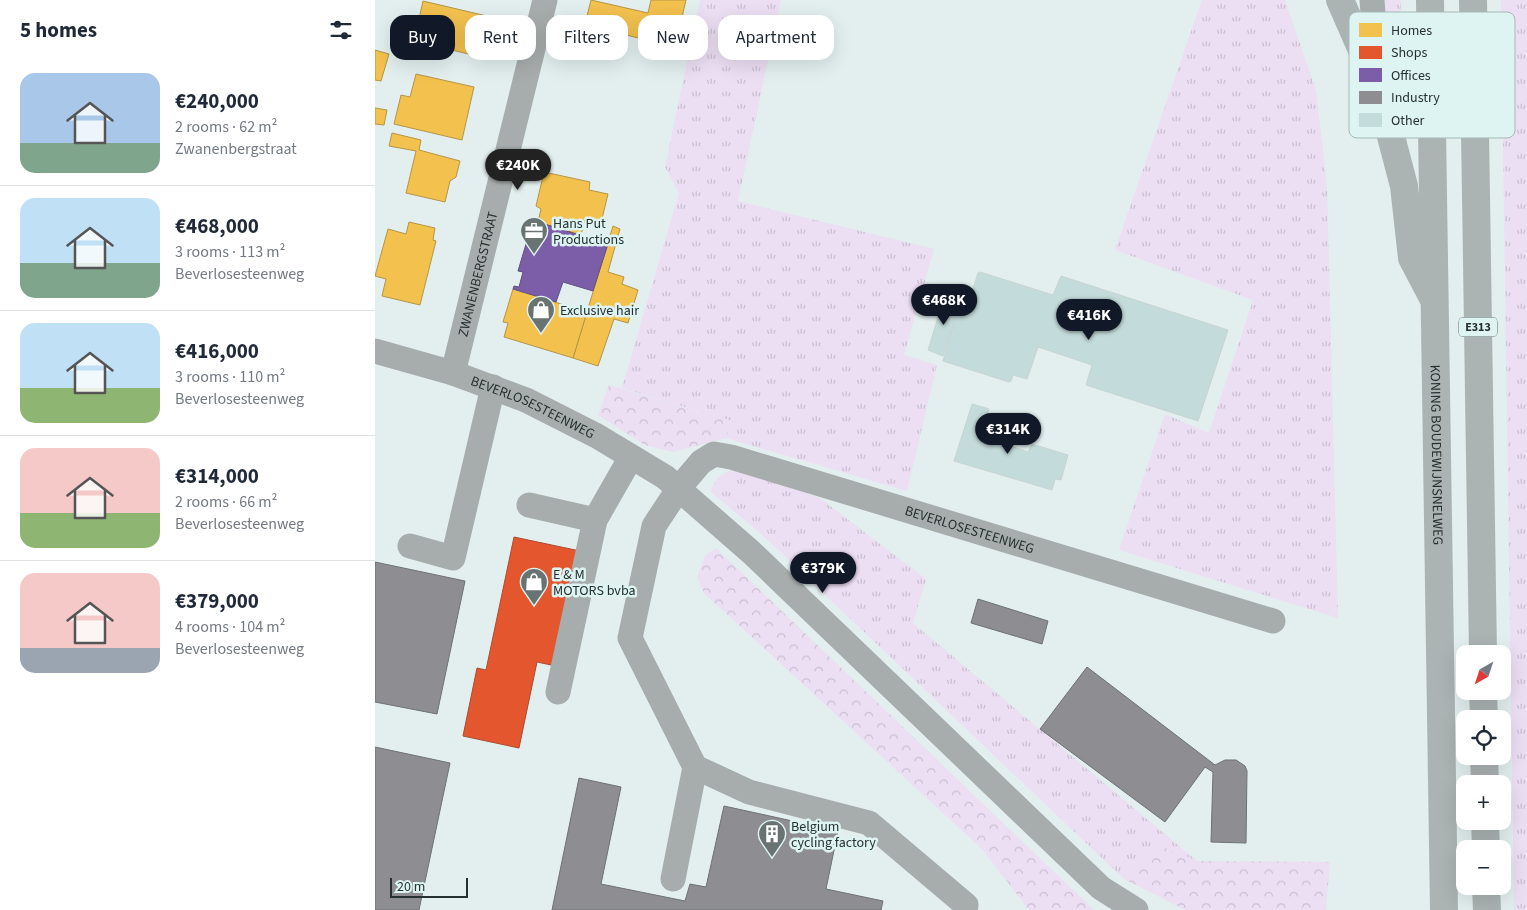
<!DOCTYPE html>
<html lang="en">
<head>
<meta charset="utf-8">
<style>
  :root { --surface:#fff; --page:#f6f6f7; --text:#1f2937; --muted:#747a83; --line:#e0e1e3; --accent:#111827 }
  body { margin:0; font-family:"Source Sans 3",sans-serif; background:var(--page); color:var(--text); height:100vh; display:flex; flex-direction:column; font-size:19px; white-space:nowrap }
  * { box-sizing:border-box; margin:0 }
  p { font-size:16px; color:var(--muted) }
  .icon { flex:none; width:28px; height:28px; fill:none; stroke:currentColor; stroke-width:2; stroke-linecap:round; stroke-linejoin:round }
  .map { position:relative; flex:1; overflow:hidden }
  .details { display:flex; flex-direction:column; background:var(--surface); width:375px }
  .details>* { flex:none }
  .hud { position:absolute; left:15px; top:15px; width:475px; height:45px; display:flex; gap:10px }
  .needle { width:32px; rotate:219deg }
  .controls { position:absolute; left:1081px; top:645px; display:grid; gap:10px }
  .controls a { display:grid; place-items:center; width:55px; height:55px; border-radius:10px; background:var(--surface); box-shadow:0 5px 20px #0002; font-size:25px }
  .scale { position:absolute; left:15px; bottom:12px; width:78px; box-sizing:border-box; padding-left:5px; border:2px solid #273030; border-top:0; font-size:14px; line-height:18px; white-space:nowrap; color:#273030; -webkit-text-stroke:4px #ddf4f3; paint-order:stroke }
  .price { position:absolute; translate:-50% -42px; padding:0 11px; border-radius:18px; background:var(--accent); color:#fff; font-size:16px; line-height:32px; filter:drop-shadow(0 1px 2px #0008) }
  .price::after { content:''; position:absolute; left:50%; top:30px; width:15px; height:11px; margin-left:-8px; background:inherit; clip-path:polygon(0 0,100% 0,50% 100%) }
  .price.selected { background:#222; color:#fff }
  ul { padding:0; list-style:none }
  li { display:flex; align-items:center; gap:15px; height:125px; padding:0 20px }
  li+li { border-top:1px solid var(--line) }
  li span { display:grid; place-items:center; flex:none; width:140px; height:100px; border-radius:15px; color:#555 }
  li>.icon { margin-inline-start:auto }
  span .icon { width:60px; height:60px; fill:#fffc; stroke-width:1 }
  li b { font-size:21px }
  h2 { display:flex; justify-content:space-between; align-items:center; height:60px; padding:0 20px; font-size:21px }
  .tag { padding:0 18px; border-radius:15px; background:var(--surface); box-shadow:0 5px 20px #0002; font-size:18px; line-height:45px }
  .tag.selected { background:var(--accent); color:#fff }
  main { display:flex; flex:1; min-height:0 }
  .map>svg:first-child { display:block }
</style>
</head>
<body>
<main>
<section class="details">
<h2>5 homes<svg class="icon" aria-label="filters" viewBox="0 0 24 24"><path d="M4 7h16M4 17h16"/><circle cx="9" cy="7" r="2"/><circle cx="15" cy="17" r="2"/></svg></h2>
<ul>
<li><span style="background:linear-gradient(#a9c7e8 70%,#7fa58c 0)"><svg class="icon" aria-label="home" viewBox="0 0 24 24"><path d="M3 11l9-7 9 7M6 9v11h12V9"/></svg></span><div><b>€240,000</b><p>2 rooms · 62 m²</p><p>Zwanenbergstraat</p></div></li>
<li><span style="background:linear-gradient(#bfe0f5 65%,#7fa58c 0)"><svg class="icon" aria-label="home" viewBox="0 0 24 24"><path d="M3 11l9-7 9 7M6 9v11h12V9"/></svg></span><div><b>€468,000</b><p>3 rooms · 113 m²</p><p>Beverlosesteenweg</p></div></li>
<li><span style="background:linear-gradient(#bfe0f5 65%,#8fb573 0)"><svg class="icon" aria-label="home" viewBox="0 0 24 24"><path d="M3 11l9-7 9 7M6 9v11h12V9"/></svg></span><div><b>€416,000</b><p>3 rooms · 110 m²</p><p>Beverlosesteenweg</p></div></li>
<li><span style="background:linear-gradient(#f6c9c9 65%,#8fb573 0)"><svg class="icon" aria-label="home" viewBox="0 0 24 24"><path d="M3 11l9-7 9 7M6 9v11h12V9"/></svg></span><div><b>€314,000</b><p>2 rooms · 66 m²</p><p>Beverlosesteenweg</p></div></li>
<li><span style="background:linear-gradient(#f6c9c9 75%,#9aa5b1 0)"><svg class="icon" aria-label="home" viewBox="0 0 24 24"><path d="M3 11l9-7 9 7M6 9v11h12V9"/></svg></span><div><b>€379,000</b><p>4 rooms · 104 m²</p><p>Beverlosesteenweg</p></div></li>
</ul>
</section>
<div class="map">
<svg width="1152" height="910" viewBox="0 0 1152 910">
  <defs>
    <pattern id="grass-tufts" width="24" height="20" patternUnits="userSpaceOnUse" patternTransform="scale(1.25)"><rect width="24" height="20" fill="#ecdef3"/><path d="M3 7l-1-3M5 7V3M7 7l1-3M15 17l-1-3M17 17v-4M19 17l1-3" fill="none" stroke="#cabfd1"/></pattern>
    <pattern id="forest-crowns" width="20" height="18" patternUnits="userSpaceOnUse" patternTransform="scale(1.25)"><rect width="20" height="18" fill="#ecdef3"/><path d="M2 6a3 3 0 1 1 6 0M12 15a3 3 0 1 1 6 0" fill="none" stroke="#cabfd1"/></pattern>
  </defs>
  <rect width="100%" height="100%" fill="#e2efee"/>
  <g fill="url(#grass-tufts)">
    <path d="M325 0H406L363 201 559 249 529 355 562 365 532 491 351 438 357 421 247 388 304 193 290 167Z"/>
    <path d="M827 0H910L941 90 952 184 963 618 744 550 790 414 834 433 878 300 740 250Z"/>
    <path d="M1010 0H1026L1027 80 1022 82 1016 79 1012 73Z"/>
    <path d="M1126 0H1152V910H1139Z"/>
    <path d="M360 470 393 477 446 499 551 579 538 623 822 861 781 844 749 879 384 532 336 492C340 478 346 473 360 470Z"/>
  </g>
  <g fill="url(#forest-crowns)">
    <path d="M234 385 357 421 351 438 298 452 270 445 223 415Z"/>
    <path d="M341 548 719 910H654L607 849 329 593 322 576 331 555Z"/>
    <path d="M781 844 822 861 955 862 951 910H810L749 879Z"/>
  </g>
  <g fill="#f2c14e" stroke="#b59645">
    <path d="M216 0 273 13 276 0H311L300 47 247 34 245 46 207 36Z"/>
    <path d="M48 1 116 17 106 57 39 41Z"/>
    <path d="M0 50 14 54 6 81 0 80Z"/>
    <path d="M41 74 99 87 87 140 19 124 26 95 35 97Z"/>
    <path d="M0 108 12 110 9 125 0 124Z"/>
    <path d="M17 133 46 140 44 150 85 161 81 177 75 181 70 202 31 193 41 151 14 146Z"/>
    <path d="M169 172 215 182 214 190 233 194 226 223 210 219 206 235 163 222 166 209 161 206Z"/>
    <path d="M34 222 60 228 58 240 61 241 45 305 7 296 11 279 0 276 13 229 31 234Z"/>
    <path d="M238 226 245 229 233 272 249 277 247 284 263 290 253 323 239 319 223 366 198 358Z"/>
    <path d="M138 289 212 312 198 358 129 337 133 323 128 322Z"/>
  </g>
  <path fill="#e4572e" stroke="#ab4b2f" d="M139 537 205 551 181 666 162 662 144 748 88 736 102 668 111 670Z"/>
  <path fill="#7b5ea7" stroke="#625083" d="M163 222 233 244 218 291 188 282 181 302 138 289 139 286 144 287 148 272 143 271 154 234 159 235Z"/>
  <g fill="#8d8d92" stroke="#6e7175">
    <path d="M0 562 90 581 62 714 0 702Z"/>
    <path d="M603 599 673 621 667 644 596 623Z"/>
    <path d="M712 667 840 765 850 760H861L870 766 872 771 871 843 836 842 838 772 830 767 790 822 665 729Z"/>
    <path d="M0 747 75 763 44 910H0Z"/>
    <path d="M204 778 246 787 226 884 310 901 315 884 331 887 349 806 463 831 451 889 508 901 506 910H177Z"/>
  </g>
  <g fill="#c3dbda" stroke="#c9d3d2">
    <path d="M605 272 678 295 686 276 853 330 823 421 711 385 717 365 663 347 652 379 638 375 636 381 634 382 568 361 585 303 593 305 603 273Z"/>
    <path d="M567 298 585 303 568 356 553 350 564 314Z"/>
    <path d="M597 404 614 409 606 436 653 452 657 444 693 455 686 480 680 479 677 490 579 461Z"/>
  </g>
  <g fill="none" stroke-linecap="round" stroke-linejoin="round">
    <g stroke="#a7adac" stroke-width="25">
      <path d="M997 0 1003 80"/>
      <path id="s1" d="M0 351 78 373 151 400 222 436 290 477 377 553 726 888 761 910"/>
      <path id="s2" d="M78 373 170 0"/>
      <path d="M154 505 220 520"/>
      <path d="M35 546 78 558 118 387"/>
      <path d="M183 692 220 520 256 457"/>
      <path d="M298 879 320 767"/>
      <path id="s3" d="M590 910 591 905 494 823 374 792 320 767 255 638 279 526 304 488 326 462 339 454 356 457 898 621"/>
    </g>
    <g stroke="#acb4b3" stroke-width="28">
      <path d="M965 0 1003 87 1029 186 1037 258 1057 296"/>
      <path id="s4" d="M1055 0 1069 910"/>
      <path d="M1098 0 1108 654"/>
      <path d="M1108 691 1109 719"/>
      <path d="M1109 756 1110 784"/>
      <path d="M1110 821 1111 849"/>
      <path d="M1111 886 1112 910"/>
    </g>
  </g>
  <defs>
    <symbol id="office-pin" viewBox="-11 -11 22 30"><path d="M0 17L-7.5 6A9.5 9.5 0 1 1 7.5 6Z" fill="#687372" stroke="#ddf4f3"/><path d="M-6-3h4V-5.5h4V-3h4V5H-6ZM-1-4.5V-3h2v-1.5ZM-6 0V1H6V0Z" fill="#fff"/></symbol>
    <symbol id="shop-pin" viewBox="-11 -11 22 30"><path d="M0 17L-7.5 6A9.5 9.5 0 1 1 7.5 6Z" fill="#687372" stroke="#ddf4f3"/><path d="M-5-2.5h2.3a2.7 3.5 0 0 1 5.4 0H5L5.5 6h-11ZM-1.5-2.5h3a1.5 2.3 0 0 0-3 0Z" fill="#fff"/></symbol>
    <symbol id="building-pin" viewBox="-11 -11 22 30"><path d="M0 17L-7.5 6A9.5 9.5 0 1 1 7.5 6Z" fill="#687372" stroke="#ddf4f3"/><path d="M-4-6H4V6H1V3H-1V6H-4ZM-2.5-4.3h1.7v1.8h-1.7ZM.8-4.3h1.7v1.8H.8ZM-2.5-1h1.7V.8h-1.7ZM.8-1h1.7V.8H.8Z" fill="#fff"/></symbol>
  </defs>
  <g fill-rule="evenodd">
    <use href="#office-pin" x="143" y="215" width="32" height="43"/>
    <use href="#shop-pin" x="150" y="294" width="32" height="43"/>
    <use href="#shop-pin" x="143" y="566" width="32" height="43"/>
    <use href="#building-pin" x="381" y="818" width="32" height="43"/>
  </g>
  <g text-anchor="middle" stroke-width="5" stroke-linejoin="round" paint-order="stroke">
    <rect fill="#ddf4f3" stroke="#5e6b6a" stroke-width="1" x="1084" y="317.5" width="38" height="19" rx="4"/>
    <g font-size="12" font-weight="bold" fill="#273030">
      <text x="1103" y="331">E313</text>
    </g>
    <g font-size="14" fill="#273030" stroke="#ddf4f3" text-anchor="start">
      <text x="178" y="228">Hans Put<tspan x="178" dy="16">Productions</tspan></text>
      <text x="185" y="315">Exclusive hair</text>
      <text x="178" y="579">E &amp; M<tspan x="178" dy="16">MOTORS bvba</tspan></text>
      <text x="416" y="831">Belgium<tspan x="416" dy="16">cycling factory</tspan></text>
    </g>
    <g font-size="14" fill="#273030" stroke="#ddf4f3">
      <text dy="5" stroke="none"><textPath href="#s2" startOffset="102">ZWANENBERGSTRAAT</textPath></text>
      <text dy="5" stroke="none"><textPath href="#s1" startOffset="168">BEVERLOSESTEENWEG</textPath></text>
      <text dy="5" stroke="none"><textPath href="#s4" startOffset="455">KONING BOUDEWIJNSNELWEG</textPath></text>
      <text dy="5" stroke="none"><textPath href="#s3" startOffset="936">BEVERLOSESTEENWEG</textPath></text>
    </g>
  </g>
  <rect x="974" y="12" width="166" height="126" rx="8" fill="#ddf4f3" stroke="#a6b9b8" stroke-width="1"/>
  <rect x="984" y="23" width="23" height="14" fill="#f2c14e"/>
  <rect x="984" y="46" width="23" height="13" fill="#e4572e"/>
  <rect x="984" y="68" width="23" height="14" fill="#7b5ea7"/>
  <rect x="984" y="91" width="23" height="13" fill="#8d8d92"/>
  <rect x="984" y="113" width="23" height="14" fill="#c3dbda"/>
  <g font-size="14" fill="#273030">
    <text x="1016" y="35">Homes</text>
    <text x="1016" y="57">Shops</text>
    <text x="1016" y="80">Offices</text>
    <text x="1016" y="102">Industry</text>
    <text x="1016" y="125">Other</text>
  </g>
</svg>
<div class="controls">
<a><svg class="needle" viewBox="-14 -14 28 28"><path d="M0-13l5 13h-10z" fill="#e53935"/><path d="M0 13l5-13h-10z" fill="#747a83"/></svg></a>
<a><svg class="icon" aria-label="locate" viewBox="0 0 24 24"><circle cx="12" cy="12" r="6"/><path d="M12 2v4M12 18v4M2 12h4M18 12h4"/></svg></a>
<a>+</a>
<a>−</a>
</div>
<div class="scale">20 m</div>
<b class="price selected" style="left:143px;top:191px">€240K</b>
<b class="price" style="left:569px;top:326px">€468K</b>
<b class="price" style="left:714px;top:341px">€416K</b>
<b class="price" style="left:633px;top:455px">€314K</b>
<b class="price" style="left:448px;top:594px">€379K</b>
<div class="hud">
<a class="tag selected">Buy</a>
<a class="tag">Rent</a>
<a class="tag">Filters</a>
<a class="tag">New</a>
<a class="tag">Apartment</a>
</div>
</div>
</main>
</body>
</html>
